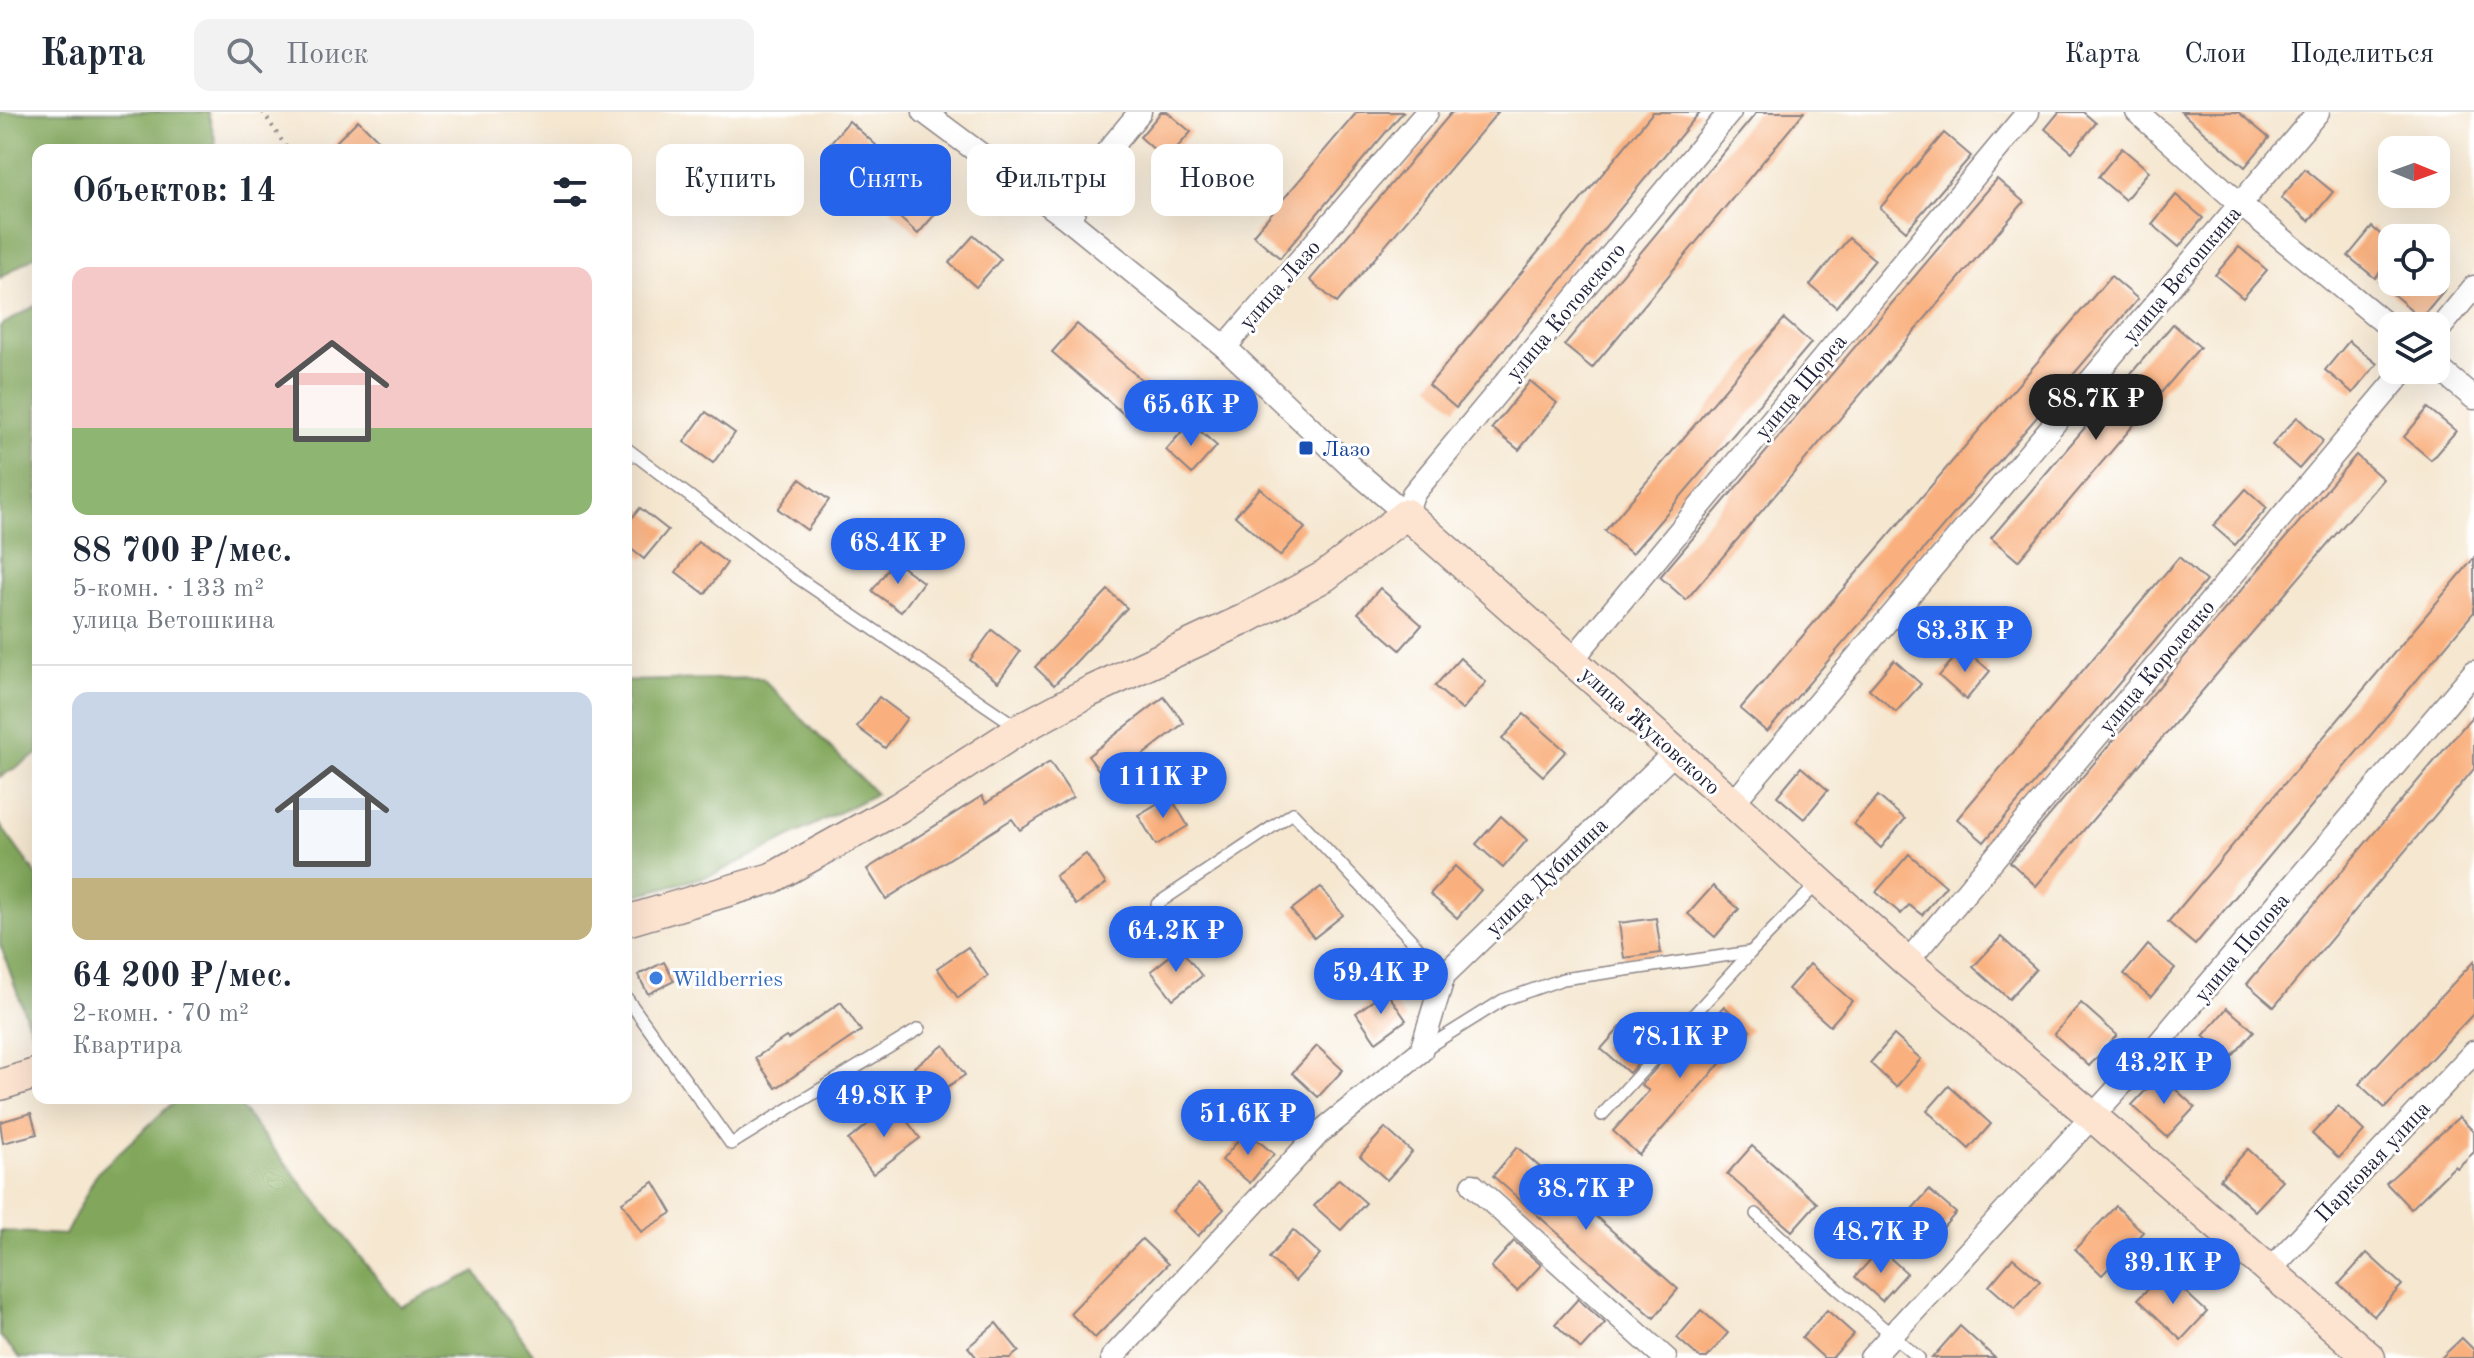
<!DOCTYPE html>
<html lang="ru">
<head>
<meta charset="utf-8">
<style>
  :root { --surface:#fff; --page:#f2f2f3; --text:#1f2937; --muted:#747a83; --line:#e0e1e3; --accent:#2563eb }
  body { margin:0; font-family:"Old Standard TT",serif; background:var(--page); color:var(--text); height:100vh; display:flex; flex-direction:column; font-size:30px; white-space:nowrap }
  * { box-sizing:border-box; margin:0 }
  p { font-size:26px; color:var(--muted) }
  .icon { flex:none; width:44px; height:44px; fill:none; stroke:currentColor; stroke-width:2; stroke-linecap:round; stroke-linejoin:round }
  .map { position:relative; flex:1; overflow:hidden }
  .panel { position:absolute; left:32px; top:32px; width:600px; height:960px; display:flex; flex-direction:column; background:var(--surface); border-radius:16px; box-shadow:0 8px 32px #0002 }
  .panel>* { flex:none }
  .top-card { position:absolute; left:656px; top:32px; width:760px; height:72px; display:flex; gap:16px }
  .needle { width:52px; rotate:91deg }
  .tools { position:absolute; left:2378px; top:24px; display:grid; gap:16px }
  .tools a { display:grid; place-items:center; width:72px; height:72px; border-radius:16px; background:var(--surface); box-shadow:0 8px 32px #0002; font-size:40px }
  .price { position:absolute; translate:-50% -68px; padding:0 18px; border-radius:28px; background:var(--accent); color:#fff; font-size:26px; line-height:52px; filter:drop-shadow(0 2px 4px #0008) }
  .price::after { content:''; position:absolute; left:50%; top:48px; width:24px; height:18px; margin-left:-12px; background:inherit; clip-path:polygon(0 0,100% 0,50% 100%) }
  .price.selected { background:#222; color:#fff }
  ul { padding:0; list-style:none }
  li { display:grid; align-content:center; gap:16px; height:424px; padding:0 40px }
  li+li { border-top:2px solid var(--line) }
  li span { display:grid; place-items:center; height:248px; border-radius:16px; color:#555 }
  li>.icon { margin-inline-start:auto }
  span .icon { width:144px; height:144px; fill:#fffc; stroke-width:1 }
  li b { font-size:34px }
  h2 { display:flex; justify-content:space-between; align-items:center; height:96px; padding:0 40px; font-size:34px }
  .tag { padding:0 28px; border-radius:16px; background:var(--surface); box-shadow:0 8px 32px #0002; font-size:28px; line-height:72px }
  .tag.selected { background:var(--accent); color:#fff }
  header { display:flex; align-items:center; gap:48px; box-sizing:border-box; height:112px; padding:0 40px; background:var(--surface); border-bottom:2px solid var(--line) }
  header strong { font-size:38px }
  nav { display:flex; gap:44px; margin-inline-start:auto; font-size:28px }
  .search { width:560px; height:72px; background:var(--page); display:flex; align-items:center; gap:20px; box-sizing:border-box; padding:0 28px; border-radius:16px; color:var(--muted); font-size:30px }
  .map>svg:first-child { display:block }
</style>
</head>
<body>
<header>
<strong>Карта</strong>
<div class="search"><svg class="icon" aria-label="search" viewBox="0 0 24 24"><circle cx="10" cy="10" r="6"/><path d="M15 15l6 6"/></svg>Поиск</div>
<nav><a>Карта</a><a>Слои</a><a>Поделиться</a></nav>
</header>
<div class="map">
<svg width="2474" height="1246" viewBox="0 0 2474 1246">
  <rect width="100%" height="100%" fill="#fff"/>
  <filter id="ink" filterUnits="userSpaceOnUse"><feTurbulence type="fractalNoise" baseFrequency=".0125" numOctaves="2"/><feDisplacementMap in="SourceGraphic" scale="16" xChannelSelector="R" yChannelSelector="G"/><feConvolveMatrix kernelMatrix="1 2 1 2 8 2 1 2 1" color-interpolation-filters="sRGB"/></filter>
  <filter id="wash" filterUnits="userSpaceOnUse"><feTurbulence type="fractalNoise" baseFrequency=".006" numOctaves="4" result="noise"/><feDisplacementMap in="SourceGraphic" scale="32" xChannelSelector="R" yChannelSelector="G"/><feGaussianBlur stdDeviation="1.8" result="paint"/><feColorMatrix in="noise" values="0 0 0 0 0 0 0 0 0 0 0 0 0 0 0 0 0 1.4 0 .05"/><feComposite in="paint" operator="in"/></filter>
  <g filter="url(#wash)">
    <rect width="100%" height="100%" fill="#f5e7d0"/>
    <g fill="#82a75c" stroke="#52644c" stroke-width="2">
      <path d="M0 0H208L216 31 204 38H38V142L0 166Z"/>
      <path d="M38 192V642L0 665V214Z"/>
      <path d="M762 566 876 682 715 762 626 786V569Z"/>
      <path d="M0 713 38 765V938L0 832Z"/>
      <path d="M178 986H233L400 1195 475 1160 536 1246H20L0 1224V1119L65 1123 97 1061Z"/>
    </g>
    <g id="blocks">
      <g fill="#f9b07e">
        <path d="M1161 0H1167L1191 20 1166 48 1140 25Z"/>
        <path d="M1357 0H1403L1280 146 1253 123Z"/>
        <path d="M1452 0H1498L1337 191 1310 168Z"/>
        <path d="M1653 0H1700L1456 296 1429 273Z"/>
        <path d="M1757 0H1804L1592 256 1564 233Z"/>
        <path d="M2059 0H2083L2096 11 2072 40 2045 17Z"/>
        <path d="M2181 0H2238L2269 26 2245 55Z"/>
        <path d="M358 8 388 38H328Z"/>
        <path d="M849 9 876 33 851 61 825 37Z"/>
        <path d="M1944 21 1971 44 1906 119 1880 96Z"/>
        <path d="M2122 36 2149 59 2125 88 2098 65Z"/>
        <path d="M2305 57 2333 80 2309 109 2281 86Z"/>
        <path d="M1997 67 2024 90 1686 488 1660 465Z"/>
        <path d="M916 70 942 94 918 122 891 98Z"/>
        <path d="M2176 83 2203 106 2179 135 2152 112Z"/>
        <path d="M2372 115 2392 132V146L2375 166 2348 144Z"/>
        <path d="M974 123 1001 147 976 175 949 151Z"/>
        <path d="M1849 126 1875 148 1836 195 1810 173Z"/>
        <path d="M2239 135 2267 158 2243 186 2215 163Z"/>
        <path d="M2111 164 2138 187 1767 620 1740 597Z"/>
        <path d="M2379 170H2437L2445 177 2421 206Z"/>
        <path d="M1784 207 1811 231 1632 442 1605 419Z"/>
        <path d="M1077 212 1151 276 1126 304 1052 240Z"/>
        <path d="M2173 212 2200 235 2018 449 1991 426Z"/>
        <path d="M2349 229 2377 252 2353 281 2325 258Z"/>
        <path d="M1530 269 1557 291 1519 338 1492 316Z"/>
        <path d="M2428 296 2456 319 2431 348 2404 325Z"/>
        <path d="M706 300 735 321 713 351 684 330Z"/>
        <path d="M2297 305 2323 329 2299 357 2272 333Z"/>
        <path d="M1190 310 1217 334 1192 362 1166 338Z"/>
        <path d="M2356 343 2383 367 2036 774 2010 750Z"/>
        <path d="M800 367 829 388 807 418 778 397Z"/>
        <path d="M1260 376 1305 416 1280 444 1235 404Z"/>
        <path d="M2246 377 2267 396 2235 433 2213 414Z"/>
        <path d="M640 396 668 418 644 447 626 433V413Z"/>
        <path d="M698 430 727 451 705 482 676 460Z"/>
        <path d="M2179 445 2206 469 1984 730 1957 707Z"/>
        <path d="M2474 446V500L2195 833 2168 810Z"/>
        <path d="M894 449 923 470 901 500 872 479Z"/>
        <path d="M1380 476 1422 513 1400 538 1358 501Z"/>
        <path d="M1108 478 1127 496 1054 573 1035 555Z"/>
        <path d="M992 518 1020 540 998 570 970 548Z"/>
        <path d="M1963 536 1990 559 1966 588 1939 564Z"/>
        <path d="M1460 546 1486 570 1462 598 1435 574Z"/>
        <path d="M1894 548 1921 572 1896 600 1869 577Z"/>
        <path d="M879 585 907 606 885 636 857 615Z"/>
        <path d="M1164 585 1184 611 1108 670 1088 644Z"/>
        <path d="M1524 602 1566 639 1543 664 1502 627Z"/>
        <path d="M2474 602V657L2274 895 2247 872Z"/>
        <path d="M1050 650 1073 685 1020 718 1012 707 886 787 867 757 982 684 986 691Z"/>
        <path d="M1801 655 1828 678 1804 707 1777 684Z"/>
        <path d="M1170 684 1188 714 1156 733 1138 703Z"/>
        <path d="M1878 684 1905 707 1881 736 1854 712Z"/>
        <path d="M1501 704 1527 728 1503 756 1476 732Z"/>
        <path d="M1086 742 1106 772 1076 793 1055 764Z"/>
        <path d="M1909 742 1946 774 1922 803 1909 793 1901 802 1876 780Z"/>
        <path d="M1455 754 1481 778 1457 806 1430 782Z"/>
        <path d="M1713 774 1739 797 1715 825 1688 802Z"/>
        <path d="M1321 775 1343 803 1314 826 1291 798Z"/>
        <path d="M1656 806 1661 841 1624 846 1619 811Z"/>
        <path d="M2001 825 2036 857 2009 887 1973 855Z"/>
        <path d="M2148 833 2175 856 2151 885 2124 862Z"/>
        <path d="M968 835 988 864 958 886 937 856Z"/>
        <path d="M1180 836 1202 864 1173 887 1151 859Z"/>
        <path d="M2474 849V901L2385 996 2359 972Z"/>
        <path d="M664 850 674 869 648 882 638 863Z"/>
        <path d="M1810 852 1852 889 1830 914 1788 877Z"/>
        <path d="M1386 879 1406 908 1376 930 1356 901Z"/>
        <path d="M841 890 861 919 776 976 755 946 786 925 788 927Z"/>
        <path d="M2081 891 2117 923 2089 954 2054 922Z"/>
        <path d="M1724 894 1750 918 1639 1043 1613 1019 1649 979 1641 973 1666 945 1673 951Z"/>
        <path d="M2227 896 2254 919 2230 947 2203 924Z"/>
        <path d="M1626 909 1654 934 1629 961 1601 937Z"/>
        <path d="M1894 923 1921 947 1896 975 1870 951Z"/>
        <path d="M944 933 965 963 934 984 914 955Z"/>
        <path d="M1317 934 1343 958 1318 985 1292 961Z"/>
        <path d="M2160 963 2195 995 2167 1025 2132 993Z"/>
        <path d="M1949 974 1991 1012 1969 1037 1927 999Z"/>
        <path d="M894 992 920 1026 873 1062 848 1028Z"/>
        <path d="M2338 994 2364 1019 2339 1046 2312 1022Z"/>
        <path d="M31 1001 37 1022 3 1031 0 1010Z"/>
        <path d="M2459 1005 2474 1020V1040L2457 1056 2455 1054 2411 1097 2386 1071Z"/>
        <path d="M1385 1016 1412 1040 1387 1068 1360 1044Z"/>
        <path d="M1246 1019 1274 1042 1250 1071 1222 1048Z"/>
        <path d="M1752 1034 1817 1091 1792 1119 1727 1062Z"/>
        <path d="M1517 1035 1678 1177 1654 1206 1493 1064Z"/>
        <path d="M2248 1037 2283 1069 2255 1099 2220 1067Z"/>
        <path d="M1339 1067 1366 1091 1341 1118 1314 1094Z"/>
        <path d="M654 1070 672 1101 641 1120 622 1090Z"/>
        <path d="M1198 1072 1224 1097 1198 1124 1172 1099Z"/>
        <path d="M1929 1078 1956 1101 1931 1129 1904 1106Z"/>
        <path d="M2116 1094 2143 1120 2102 1163 2075 1137Z"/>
        <path d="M1293 1118 1320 1142 1295 1169 1269 1146Z"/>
        <path d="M1142 1127 1168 1152 1095 1226 1070 1201Z"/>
        <path d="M1514 1129 1541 1153 1517 1179 1491 1155Z"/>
        <path d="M1880 1137 1907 1161 1882 1189 1855 1165Z"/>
        <path d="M2367 1141 2402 1173 2374 1204 2339 1172Z"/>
        <path d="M2013 1146 2040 1169 2015 1197 1989 1174Z"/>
        <path d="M2164 1160 2207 1200 2181 1228 2138 1187Z"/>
        <path d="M1578 1187 1605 1211 1581 1237 1555 1212Z"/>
        <path d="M1701 1198 1728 1221 1707 1246H1700L1677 1226Z"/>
        <path d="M1827 1198 1854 1222 1832 1246H1824L1802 1226Z"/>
        <path d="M996 1211 1019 1239 1010 1246H977L968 1235Z"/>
        <path d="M1960 1214 1995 1246H1932Z"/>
        <path d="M2462 1226 2474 1238V1246H2441Z"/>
      </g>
    </g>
  </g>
  <g filter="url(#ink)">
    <use href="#blocks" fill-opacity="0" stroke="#8c8486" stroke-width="2"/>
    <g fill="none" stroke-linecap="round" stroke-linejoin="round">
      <defs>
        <g id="lane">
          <path d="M626 336 795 464 1016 614"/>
          <path d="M1157 792 1293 701 1444 863"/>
          <path d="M626 885 731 1032 919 917"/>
          <path d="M1423 938 1503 888 1563 867 1751 840"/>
          <path d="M1602 1003 1751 840 1819 770"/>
          <path d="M1756 1102 1838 1177 1919 1246"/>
        </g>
        <g id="street">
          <path d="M924 0 1069 108 1225 235 1351 355 1406 402 1413 382 1730 0"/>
          <path d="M2137 0 2240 92 2392 217"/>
          <path d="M1069 108 1097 52 1140 0"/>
          <path d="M2436 221 2474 175"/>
          <path d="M1225 235 1427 0"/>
          <path d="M2436 254 2474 286"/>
          <path d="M1572 548 2028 0"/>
          <path d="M1733 691 2318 0"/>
          <path d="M1907 850 2405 258"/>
          <path d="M1473 1073 1665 1246"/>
          <path d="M2270 1158 2474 940"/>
          <path d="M1112 1246 1318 1022 1421 939 1444 863 1675 640"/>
          <path d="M1871 1246 2153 938 2474 560"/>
        </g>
        <g id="secondary">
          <path d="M626 809 772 766 898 696 1020 617 1089 580 1245 507 1325 464 1406 402 1733 691 1907 850 2092 1004 2370 1246"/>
          <path d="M0 973 38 961"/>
        </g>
      </defs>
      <use href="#lane" stroke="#8c8486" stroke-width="14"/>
      <use href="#street" stroke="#8c8486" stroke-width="25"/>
      <use href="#secondary" stroke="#8c8486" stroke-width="33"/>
      <path stroke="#8c8486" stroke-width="4" stroke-dasharray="2 6" stroke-linecap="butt" d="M263 0 288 38"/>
      <use href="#lane" stroke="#fff" stroke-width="11"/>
      <use href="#street" stroke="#fff" stroke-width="22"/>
      <use href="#secondary" stroke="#fde4d1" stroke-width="30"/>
    </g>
  </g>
  <rect fill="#1a4fb4" stroke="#fff" stroke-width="3" x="1298" y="328" width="16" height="16" rx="4"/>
  <circle fill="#3f7fe0" stroke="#fff" stroke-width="3" cx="656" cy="866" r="8"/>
  <g text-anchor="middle" stroke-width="6" stroke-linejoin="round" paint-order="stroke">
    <g font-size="22" fill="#22223b" stroke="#fff">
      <text transform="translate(2181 162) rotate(-50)" y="8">улица Ветошкина</text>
      <text transform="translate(1279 172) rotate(-49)" y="8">улица Лазо</text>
      <text transform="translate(1565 199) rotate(-50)" y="8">улица Котовского</text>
      <text transform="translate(1800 274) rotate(-50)" y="8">улица Щорса</text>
      <text transform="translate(2156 554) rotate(-50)" y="8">улица Короленко</text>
      <text transform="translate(1651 618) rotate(42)" y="8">улица Жуковского</text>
      <text transform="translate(1546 764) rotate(-44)" y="8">улица Дубинина</text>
      <text transform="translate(2241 835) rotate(-50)" y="8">улица Попова</text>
      <text transform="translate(2372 1049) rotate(-47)" y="8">Парковая улица</text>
    </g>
    <g font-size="22" fill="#164399" stroke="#fff" text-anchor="start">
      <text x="1322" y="344">Лазо</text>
    </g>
    <g font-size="22" fill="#366cbe" stroke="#fff" text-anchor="start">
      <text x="672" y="874">Wildberries</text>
    </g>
  </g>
</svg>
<div class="tools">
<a><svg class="needle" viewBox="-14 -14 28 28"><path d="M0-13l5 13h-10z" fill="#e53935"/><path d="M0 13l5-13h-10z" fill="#747a83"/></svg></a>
<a><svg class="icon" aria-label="locate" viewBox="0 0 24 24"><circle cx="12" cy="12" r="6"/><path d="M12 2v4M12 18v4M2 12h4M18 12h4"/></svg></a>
<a><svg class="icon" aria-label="layers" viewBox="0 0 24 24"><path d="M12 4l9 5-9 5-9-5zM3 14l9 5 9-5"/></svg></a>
</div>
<b class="price selected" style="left:2096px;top:330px">88.7K ₽</b>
<b class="price" style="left:1191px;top:336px">65.6K ₽</b>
<b class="price" style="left:898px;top:474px">68.4K ₽</b>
<b class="price" style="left:1965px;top:562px">83.3K ₽</b>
<b class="price" style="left:1163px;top:708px">111K ₽</b>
<b class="price" style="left:1176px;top:862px">64.2K ₽</b>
<b class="price" style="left:1381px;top:904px">59.4K ₽</b>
<b class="price" style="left:1680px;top:968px">78.1K ₽</b>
<b class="price" style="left:2164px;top:994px">43.2K ₽</b>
<b class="price" style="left:884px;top:1027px">49.8K ₽</b>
<b class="price" style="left:1248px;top:1045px">51.6K ₽</b>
<b class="price" style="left:1586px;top:1120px">38.7K ₽</b>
<b class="price" style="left:1881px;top:1163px">48.7K ₽</b>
<b class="price" style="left:2173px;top:1194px">39.1K ₽</b>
<div class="top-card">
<a class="tag">Купить</a>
<a class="tag selected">Снять</a>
<a class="tag">Фильтры</a>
<a class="tag">Новое</a>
</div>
<section class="panel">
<h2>Объектов: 14<svg class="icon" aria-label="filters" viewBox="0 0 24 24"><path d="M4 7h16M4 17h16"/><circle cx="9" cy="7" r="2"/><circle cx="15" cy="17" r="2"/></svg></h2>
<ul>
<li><span style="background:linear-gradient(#f6c9c9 65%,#8fb573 0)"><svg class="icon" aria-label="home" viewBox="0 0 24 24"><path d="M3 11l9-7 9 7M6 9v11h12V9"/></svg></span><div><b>88 700 ₽/мес.</b><p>5-комн. · 133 m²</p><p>улица Ветошкина</p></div></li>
<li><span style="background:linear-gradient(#c9d6e8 75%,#c2b280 0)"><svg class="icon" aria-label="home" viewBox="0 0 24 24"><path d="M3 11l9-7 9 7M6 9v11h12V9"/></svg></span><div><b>64 200 ₽/мес.</b><p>2-комн. · 70 m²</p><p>Квартира</p></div></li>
</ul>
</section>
</div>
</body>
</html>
